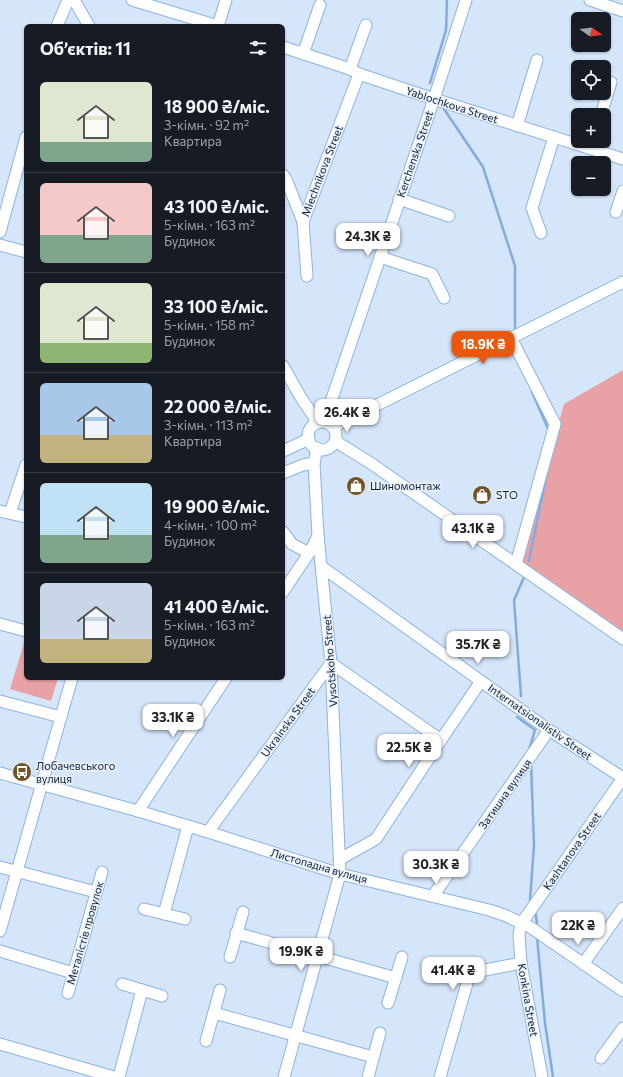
<!DOCTYPE html>
<html lang="uk">
<head>
<meta charset="utf-8">
<style>
  :root { --surface:#171b24; --page:#242831; --text:#f1f3f6; --muted:#9ea1a6; --line:#363941; --accent:#ea580c }
  body { margin:0; font-family:Commissioner,sans-serif; background:var(--page); color:var(--text); height:100vh; display:flex; flex-direction:column; font-size:15px; white-space:nowrap }
  * { box-sizing:border-box; margin:0 }
  p { font-size:13px; color:var(--muted) }
  .icon { flex:none; width:22px; height:22px; fill:none; stroke:currentColor; stroke-width:2; stroke-linecap:round; stroke-linejoin:round }
  .map { position:relative; flex:1; overflow:hidden }
  .details { position:absolute; left:24px; top:24px; width:261px; height:656px; display:flex; flex-direction:column; background:var(--surface); border-radius:6px; box-shadow:0 1px 3px #0004 }
  .details>* { flex:none }
  .needle { width:26px; rotate:104deg }
  .controls { position:absolute; left:571px; top:12px; display:grid; gap:8px }
  .controls a { display:grid; place-items:center; width:40px; height:40px; border-radius:6px; background:var(--surface); box-shadow:0 1px 3px #0004; font-size:20px }
  .price { position:absolute; translate:-50% -34px; padding:0 9px; border-radius:8px; background:#fff; color:#222; font-size:13px; line-height:26px; filter:drop-shadow(0 1px 2px #0008) }
  .price::after { content:''; position:absolute; left:50%; top:24px; width:12px; height:9px; margin-left:-6px; background:inherit; clip-path:polygon(0 0,100% 0,50% 100%) }
  .price.on { background:var(--accent); color:#fff }
  ul { padding:0; list-style:none }
  li { display:flex; align-items:center; gap:12px; height:100px; padding:0 16px }
  li+li { border-top:1px solid var(--line) }
  li span { display:grid; place-items:center; flex:none; width:112px; height:80px; border-radius:6px; color:#555 }
  li>.icon { margin-inline-start:auto }
  span .icon { width:48px; height:48px; fill:#fffc; stroke-width:1 }
  li b { font-size:17px }
  h2 { display:flex; justify-content:space-between; align-items:center; height:48px; padding:0 16px; font-size:17px }
  .map>svg:first-child { display:block }
</style>
</head>
<body>
<div class="map">
<svg width="623" height="1077" viewBox="0 0 623 1077">
  <rect width="100%" height="100%" fill="#d5e5fa"/>
  <g fill="#e8a2a6">
    <path d="M623 370V634L519 562 564 404Z"/>
    <path d="M24 643H26V678H58L51 701 10 689Z"/>
  </g>
  <g fill="none" stroke-linecap="round" stroke-linejoin="round">
    <g stroke="#84abde" stroke-width="2.5">
      <path d="M430 83 446 30 447 0"/>
      <path d="M444 109 483 167 515 266V332"/>
      <path d="M532 392 549 431"/>
      <path d="M529 561 546 477"/>
      <path d="M521 696 514 600 525 575"/>
      <path d="M517 717 535 730 529 750"/>
      <path d="M530 900 534 845 531 763"/>
      <path d="M535 910 537 923"/>
      <path d="M537 937 545 1023 553 1077"/>
    </g>
    <defs>
      <g id="minor">
        <path d="M74 0 89 26"/>
        <path d="M132 0 218 26"/>
        <path d="M590 0 623 11"/>
        <path d="M57 26 68 0"/>
        <path d="M218 26 226 0"/>
        <path d="M283 47 350 69 359 74 434 99 623 159"/>
        <path d="M303 54 320 5"/>
        <path d="M350 69 366 25"/>
        <path d="M601 115 611 82"/>
        <path d="M517 126 537 60"/>
        <path d="M283 175 286 179 303 222 359 74"/>
        <path d="M399 199 449 216"/>
        <path d="M616 212 623 191"/>
        <path d="M303 222 307 276"/>
        <path d="M0 232 26 137"/>
        <path d="M541 233 532 208 554 137"/>
        <path d="M0 245 26 252"/>
        <path d="M380 257 432 274 444 298"/>
        <path d="M511 338 555 424 516 564"/>
        <path d="M283 366 300 396 318 423"/>
        <path d="M324 422 434 99 466 0"/>
        <circle cx="322" cy="436" r="14"/>
        <path d="M333 427 623 282"/>
        <path d="M335 441 372 464 623 639"/>
        <path d="M283 451 309 439"/>
        <path d="M283 473 303 465 314 463"/>
        <path d="M0 511 26 517"/>
        <path d="M10 513 26 465"/>
        <path d="M283 532 292 544 309 553"/>
        <path d="M322 567 549 730 623 778"/>
        <path d="M283 592 309 553 318 536"/>
        <path d="M0 624 26 631"/>
        <path d="M0 701 61 717"/>
        <path d="M0 773 138 811 208 832 340 874 489 910 504 915 530 927 623 991"/>
        <path d="M138 811 226 678"/>
        <path d="M208 832 331 663 441 740"/>
        <path d="M340 859 376 839 441 740 481 681"/>
        <path d="M0 867 96 892"/>
        <path d="M433 896 549 730"/>
        <path d="M144 909 185 919"/>
        <path d="M164 914 188 826"/>
        <path d="M0 931 72 678"/>
        <path d="M236 933 396 978"/>
        <path d="M0 951 73 973"/>
        <path d="M230 957 243 912"/>
        <path d="M583 964 623 908"/>
        <path d="M122 984 162 996"/>
        <path d="M68 993 102 872"/>
        <path d="M388 1003 402 957"/>
        <path d="M214 1013 373 1057"/>
        <path d="M206 1041 220 990"/>
        <path d="M0 1044 114 1077"/>
        <path d="M601 1058 623 1028"/>
        <path d="M119 1077 142 990"/>
        <path d="M284 1077 340 874 331 663 318 536 314 463 317 448"/>
        <path d="M368 1077 380 1033"/>
        <path d="M440 1077 470 973 521 963"/>
        <path d="M542 1077 521 963 519 935 521 924 623 778"/>
      </g>
    </defs>
    <use href="#minor" stroke="#8cb3e4" stroke-width="13"/>
    <use href="#minor" stroke="#fff" stroke-width="11"/>
  </g>
  <defs>
    <symbol id="shop-disc" viewBox="-11 -11 22 22"><circle r="9.5" fill="#715327" stroke="#e9f1fc"/><path d="M-5-2.5h2.3a2.7 3.5 0 0 1 5.4 0H5L5.5 6h-11ZM-1.5-2.5h3a1.5 2.3 0 0 0-3 0Z" fill="#fff"/></symbol>
    <symbol id="bus-disc" viewBox="-11 -11 22 22"><circle r="9.5" fill="#715327" stroke="#e9f1fc"/><path d="M-5-6H5V4H4V6H2V4H-2V6H-4V4H-5ZM-3.5-4V0h7V-4ZM-3.5 1.2v1.5H-2V1.2ZM2 1.2v1.5H3.5V1.2Z" fill="#fff"/></symbol>
  </defs>
  <g fill-rule="evenodd">
    <use href="#shop-disc" x="345" y="475" width="22" height="22"/>
    <use href="#shop-disc" x="471" y="484" width="22" height="22"/>
    <use href="#bus-disc" x="11" y="761" width="22" height="22"/>
  </g>
  <g text-anchor="middle" stroke-width="3" stroke-linejoin="round" paint-order="stroke">
    <g font-size="11" fill="#122134" stroke="#e9f1fc">
      <text transform="translate(452 105) rotate(18)" y="4">Yablochkova Street</text>
      <text transform="translate(415 154) rotate(-71)" y="4">Kerchenska Street</text>
      <text transform="translate(322 171) rotate(-69)" y="4">Miechnikova Street</text>
      <text transform="translate(330 661) rotate(-94)" y="4">Vysotskoho Street</text>
      <text transform="translate(288 722) rotate(-54)" y="4">Ukrainska Street</text>
      <text transform="translate(540 722) rotate(35)" y="4">Internatsionalistiv Street</text>
      <text transform="translate(505 794) rotate(-55)" y="4">Затишна вулиця</text>
      <text transform="translate(572 851) rotate(-55)" y="4">Kashtanova Street</text>
      <text transform="translate(319 866) rotate(16)" y="4">Листопадна вулиця</text>
      <text transform="translate(85 933) rotate(-74)" y="4">Металістів провулок</text>
      <text transform="translate(528 1000) rotate(80)" y="4">Konkina Street</text>
    </g>
    <g font-size="11" fill="#122134" stroke="#e9f1fc" text-anchor="start">
      <text x="370" y="490">Шиномонтаж</text>
      <text x="496" y="499">STO</text>
      <text x="36" y="770">Лобачевського<tspan x="36" dy="13">вулиця</tspan></text>
    </g>
  </g>
</svg>
<div class="controls">
<a><svg class="needle" viewBox="-14 -14 28 28"><path d="M0-13l5 13h-10z" fill="#e53935"/><path d="M0 13l5-13h-10z" fill="#9ea1a6"/></svg></a>
<a><svg class="icon" aria-label="locate" viewBox="0 0 24 24"><circle cx="12" cy="12" r="6"/><path d="M12 2v4M12 18v4M2 12h4M18 12h4"/></svg></a>
<a>+</a>
<a>−</a>
</div>
<b class="price" style="left:368px;top:257px">24.3K ₴</b>
<b class="price on" style="left:483px;top:365px">18.9K ₴</b>
<b class="price" style="left:347px;top:433px">26.4K ₴</b>
<b class="price" style="left:473px;top:549px">43.1K ₴</b>
<b class="price" style="left:478px;top:665px">35.7K ₴</b>
<b class="price" style="left:173px;top:738px">33.1K ₴</b>
<b class="price" style="left:409px;top:768px">22.5K ₴</b>
<b class="price" style="left:436px;top:885px">30.3K ₴</b>
<b class="price" style="left:578px;top:946px">22K ₴</b>
<b class="price" style="left:301px;top:972px">19.9K ₴</b>
<b class="price" style="left:453px;top:991px">41.4K ₴</b>
<section class="details">
<h2>Об’єктів: 11<svg class="icon" aria-label="filters" viewBox="0 0 24 24"><path d="M4 7h16M4 17h16"/><circle cx="9" cy="7" r="2"/><circle cx="15" cy="17" r="2"/></svg></h2>
<ul>
<li><span style="background:linear-gradient(#dfe7d0 75%,#7fa58c 0)"><svg class="icon" aria-label="home" viewBox="0 0 24 24"><path d="M3 11l9-7 9 7M6 9v11h12V9"/></svg></span><div><b>18 900 ₴/міс.</b><p>3-кімн. · 92 m²</p><p>Квартира</p></div></li>
<li><span style="background:linear-gradient(#f6c9c9 65%,#7fa58c 0)"><svg class="icon" aria-label="home" viewBox="0 0 24 24"><path d="M3 11l9-7 9 7M6 9v11h12V9"/></svg></span><div><b>43 100 ₴/міс.</b><p>5-кімн. · 163 m²</p><p>Будинок</p></div></li>
<li><span style="background:linear-gradient(#dfe7d0 75%,#8fb573 0)"><svg class="icon" aria-label="home" viewBox="0 0 24 24"><path d="M3 11l9-7 9 7M6 9v11h12V9"/></svg></span><div><b>33 100 ₴/міс.</b><p>5-кімн. · 158 m²</p><p>Будинок</p></div></li>
<li><span style="background:linear-gradient(#a9c7e8 65%,#c2b280 0)"><svg class="icon" aria-label="home" viewBox="0 0 24 24"><path d="M3 11l9-7 9 7M6 9v11h12V9"/></svg></span><div><b>22 000 ₴/міс.</b><p>3-кімн. · 113 m²</p><p>Квартира</p></div></li>
<li><span style="background:linear-gradient(#bfe0f5 65%,#7fa58c 0)"><svg class="icon" aria-label="home" viewBox="0 0 24 24"><path d="M3 11l9-7 9 7M6 9v11h12V9"/></svg></span><div><b>19 900 ₴/міс.</b><p>4-кімн. · 100 m²</p><p>Будинок</p></div></li>
<li><span style="background:linear-gradient(#c9d6e8 70%,#c2b280 0)"><svg class="icon" aria-label="home" viewBox="0 0 24 24"><path d="M3 11l9-7 9 7M6 9v11h12V9"/></svg></span><div><b>41 400 ₴/міс.</b><p>5-кімн. · 163 m²</p><p>Будинок</p></div></li>
</ul>
</section>
</div>
</body>
</html>
